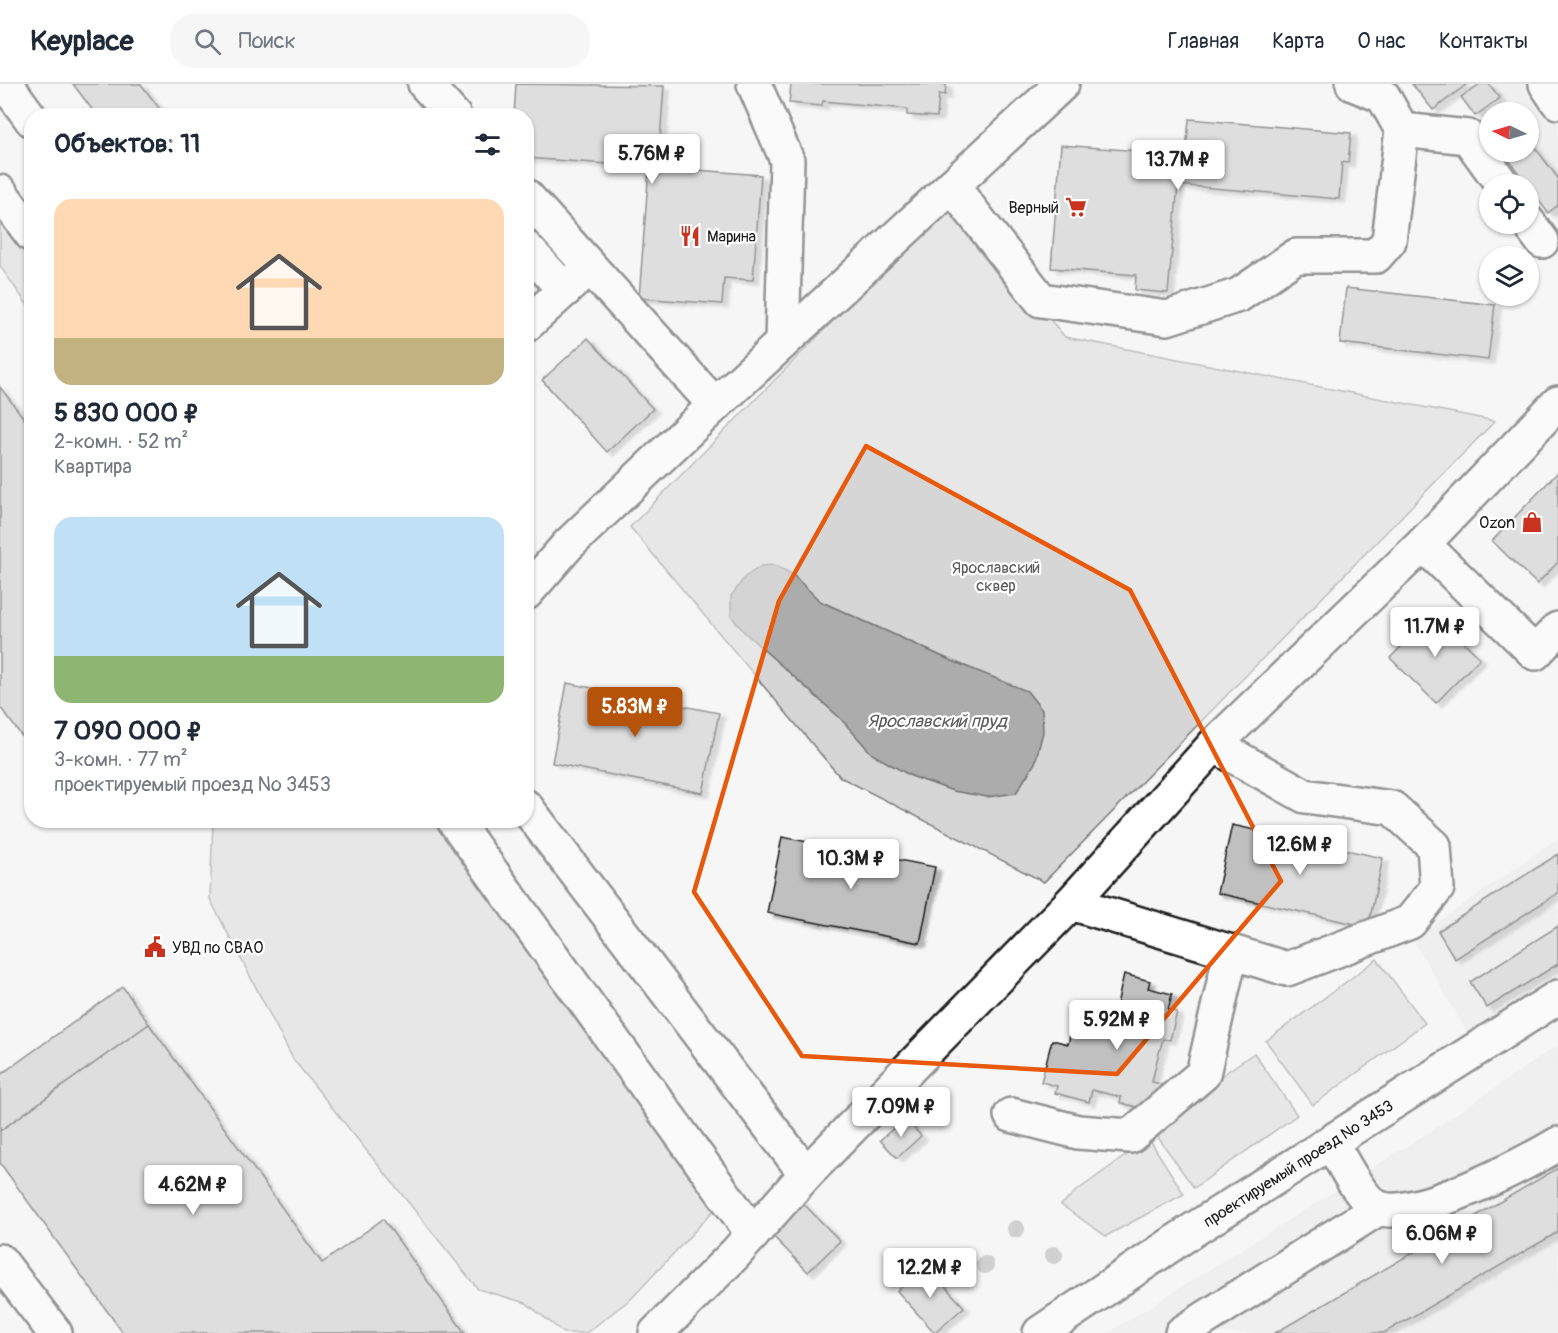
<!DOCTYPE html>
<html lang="ru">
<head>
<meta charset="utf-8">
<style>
  :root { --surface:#fff; --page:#f6f6f7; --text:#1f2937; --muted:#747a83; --line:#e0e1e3; --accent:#b45309 }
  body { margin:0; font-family:Pangolin,sans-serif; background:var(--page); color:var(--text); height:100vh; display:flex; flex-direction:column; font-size:22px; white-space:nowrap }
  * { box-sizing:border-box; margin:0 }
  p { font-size:20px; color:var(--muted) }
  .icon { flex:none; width:33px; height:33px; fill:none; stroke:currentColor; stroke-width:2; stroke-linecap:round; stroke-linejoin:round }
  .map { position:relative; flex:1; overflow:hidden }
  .side { position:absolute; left:24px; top:24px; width:510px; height:720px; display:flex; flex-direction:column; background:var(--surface); border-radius:24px; box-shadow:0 2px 4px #0004 }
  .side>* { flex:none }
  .needle { width:39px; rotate:275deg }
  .buttons { position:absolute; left:1479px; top:18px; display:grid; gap:12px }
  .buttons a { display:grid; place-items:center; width:60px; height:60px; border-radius:50%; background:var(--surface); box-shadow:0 2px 4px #0004; font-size:30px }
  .price { position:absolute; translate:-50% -51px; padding:0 14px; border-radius:6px; background:#fff; color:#222; font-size:20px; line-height:39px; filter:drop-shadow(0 2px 3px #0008) }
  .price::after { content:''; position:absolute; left:50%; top:36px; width:18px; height:14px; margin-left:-9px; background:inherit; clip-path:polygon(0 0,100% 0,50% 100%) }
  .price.selected { background:var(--accent); color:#fff }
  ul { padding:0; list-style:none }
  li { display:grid; align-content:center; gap:12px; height:318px; padding:0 30px }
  li span { display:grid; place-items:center; height:186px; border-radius:18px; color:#555 }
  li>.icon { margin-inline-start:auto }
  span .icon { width:108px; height:108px; fill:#fffc; stroke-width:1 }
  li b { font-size:26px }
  h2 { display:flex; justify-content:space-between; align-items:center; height:72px; padding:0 30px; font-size:26px }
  header { display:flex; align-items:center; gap:36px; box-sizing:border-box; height:84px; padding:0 30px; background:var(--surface); border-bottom:2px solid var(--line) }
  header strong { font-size:28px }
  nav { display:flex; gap:33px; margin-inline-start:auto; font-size:21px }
  .search { width:420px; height:54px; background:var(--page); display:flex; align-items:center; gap:15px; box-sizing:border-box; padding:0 21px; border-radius:24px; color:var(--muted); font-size:22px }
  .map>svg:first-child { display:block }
</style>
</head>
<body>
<header>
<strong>Keyplace</strong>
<div class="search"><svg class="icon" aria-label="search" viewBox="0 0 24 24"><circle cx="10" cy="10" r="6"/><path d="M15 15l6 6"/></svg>Поиск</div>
<nav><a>Главная</a><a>Карта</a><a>О нас</a><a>Контакты</a></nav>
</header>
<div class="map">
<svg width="1558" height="1249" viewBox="0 0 1558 1249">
  <defs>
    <filter id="shadow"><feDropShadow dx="6" dy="4" stdDeviation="1.5" flood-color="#0004"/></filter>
  </defs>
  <rect width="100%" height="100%" fill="#f6f6f6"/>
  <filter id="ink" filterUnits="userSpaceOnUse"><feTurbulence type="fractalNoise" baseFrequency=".0167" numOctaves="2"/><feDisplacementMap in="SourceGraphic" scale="12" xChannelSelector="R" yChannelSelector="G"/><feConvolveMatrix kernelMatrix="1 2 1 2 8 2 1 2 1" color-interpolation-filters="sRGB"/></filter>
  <g filter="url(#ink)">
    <g fill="#e6e6e6">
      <path d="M1458 0H1558V139L1507 68H1528V28H1490L1489 44Z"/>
      <path d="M1558 754V895L1470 953 1413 856Z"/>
      <path d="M1558 961V1249H1108L1431 1047Z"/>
    </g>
    <g fill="#d6d6d6" stroke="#797979" stroke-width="1.5">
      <path d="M950 118 1065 253 1495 337 1044 798 840 693 630 443Z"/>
      <path d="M0 122 31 165V226L0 182Z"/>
      <path d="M213 737H447L690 1069 715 1125 632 1214 586 1249H564L526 1219 478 1205 293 975 210 815Z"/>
      <path d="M1377 875 1425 939 1313 1021 1266 957Z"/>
      <path d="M1254 969 1297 1031 1194 1104 1150 1042Z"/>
      <path d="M1149 1055 1184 1110 1106 1152 1061 1121 1075 1108Z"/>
    </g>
    <path fill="#acacac" stroke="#727272" stroke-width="1.5" d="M774 481 792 490 820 517 950 576 1027 607 1042 626 1043 648 1035 679 1016 709 987 713 953 707 911 692 872 670 840 634 745 549 731 532V512L745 493 761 482Z"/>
    <g fill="#c0c0c0" stroke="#1c1c1c" stroke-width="1.5" filter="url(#shadow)">
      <path d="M73 0H141L165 32H97Z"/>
      <path d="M516 0 664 2 658 83 761 91 753 196 724 194 722 220 639 214 649 83 526 74V32H514Z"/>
      <path d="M791 0H946L945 11 939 10 937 33 907 31V25L823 17 822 22 789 19Z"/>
      <path d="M1412 0H1467L1433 26Z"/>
      <path d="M1480 0H1489L1500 14 1475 32 1461 13Z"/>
      <path d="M1189 35 1351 49 1348 79 1342 78 1339 115 1178 101 1168 209 1135 206 1136 191 1051 184 1061 61 1192 71 1193 67H1186Z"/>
      <path d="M1528 54 1558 94V121L1548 129 1503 68H1528Z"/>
      <path d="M1346 204 1495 221 1488 276 1340 259Z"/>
      <path d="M588 254 653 325 607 368 542 296Z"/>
      <path d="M0 303 32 345V666L0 623Z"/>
      <path d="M1558 388V478L1537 500 1492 457Z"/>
      <path d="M1434 529 1480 574 1436 619 1390 574Z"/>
      <path d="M567 599 719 629 703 709 552 679Z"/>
      <path d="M1232 741 1383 774 1368 843 1217 809Z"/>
      <path d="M782 753 935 783 920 859 767 829Z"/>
      <path d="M1558 770V809L1455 875 1438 847Z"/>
      <path d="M1558 842V880L1487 924 1470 898Z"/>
      <path d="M1124 890 1150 897 1148 904 1172 910 1168 926 1177 928 1170 956 1163 955 1157 976 1152 998 1161 1000 1154 1027 1120 1019 1121 1013 1092 1006 1089 1018 1055 1009 1057 1002 1041 998 1052 956 1068 960 1071 948 1098 955 1102 939 1119 943 1123 926 1116 925Z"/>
      <path d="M123 903 149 940 0 1047V991Z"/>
      <path d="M149 940 322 1179 383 1135 465 1249H123L0 1079V1047Z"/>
      <path d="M905 1034 921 1052 897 1074 880 1056Z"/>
      <path d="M1558 1084V1148L1384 1249H1275Z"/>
      <path d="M799 1115 840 1157 808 1188 767 1146Z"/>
      <path d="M925 1181 964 1223 935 1249 897 1207Z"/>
    </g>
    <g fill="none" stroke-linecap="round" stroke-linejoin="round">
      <defs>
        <g id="minor">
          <path d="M6 0 32 36"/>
          <path d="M425 0 454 32"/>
          <path d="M754 0 787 76 782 259"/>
          <path d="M1546 0 1558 18"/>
          <path d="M1402 46 1468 53 1502 100"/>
          <path d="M952 102 1041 216 1167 234 1239 211 1296 172H1376L1389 157 1402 46 1383 12 1353 0"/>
          <path d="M0 108 32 151"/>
          <path d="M526 112 715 321"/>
          <path d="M1528 138 1542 157"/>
          <path d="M526 164 565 206"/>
          <path d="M526 241 590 183"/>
          <path d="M1423 460 1535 569 1558 545"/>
          <path d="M526 509 568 461 715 321 1062 0"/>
          <path d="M526 723 806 1090"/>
          <path d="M454 736 753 1150"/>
          <path d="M1071 819 1287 885 1410 838 1437 804 1434 762 1392 724 1305 712 1214 661"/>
          <path d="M1011 1031 1078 1048 1130 1052 1203 990 1231 868"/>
          <path d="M1331 1058C1341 1075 1361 1117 1379 1124 1413 1138 1527 1079 1558 1060"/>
          <path d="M0 1177 55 1249"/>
          <path d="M656 1249 735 1170 806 1090 1071 819 1214 661 1423 460 1558 319"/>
          <path id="s1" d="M1040 1249 1193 1146 1558 913"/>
          <path d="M1182 1249 1379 1124"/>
        </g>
      </defs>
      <use href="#minor" stroke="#1c1c1c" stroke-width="38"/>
      <use href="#minor" stroke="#fff" stroke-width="33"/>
    </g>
    <g fill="#a2a2a2">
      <circle cx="1016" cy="1145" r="9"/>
      <circle cx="1054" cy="1171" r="9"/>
      <circle cx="985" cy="1181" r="9"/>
    </g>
  </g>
  <path d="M0 0H1558V1249H0ZM866 362 1130 506 1281 797 1117 990 802 972 694 808 779 517Z" fill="#f6f6f6" fill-opacity=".55" fill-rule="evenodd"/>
  <path fill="none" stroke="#e8590c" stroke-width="4.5" stroke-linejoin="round" d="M866 362 1130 506 1281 797 1117 990 802 972 694 808 779 517Z"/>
  <defs>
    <symbol id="supermarket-bare" viewBox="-9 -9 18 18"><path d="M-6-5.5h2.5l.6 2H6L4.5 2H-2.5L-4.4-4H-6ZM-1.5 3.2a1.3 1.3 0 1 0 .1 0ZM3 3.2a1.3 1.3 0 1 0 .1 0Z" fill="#c8321e" stroke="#fff" stroke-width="2.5" paint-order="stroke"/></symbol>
    <symbol id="restaurant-bare" viewBox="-9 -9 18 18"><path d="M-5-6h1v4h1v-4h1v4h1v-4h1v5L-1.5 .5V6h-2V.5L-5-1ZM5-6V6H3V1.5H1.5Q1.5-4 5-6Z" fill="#c8321e" stroke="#fff" stroke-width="2.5" paint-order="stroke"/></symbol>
    <symbol id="shop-bare" viewBox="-9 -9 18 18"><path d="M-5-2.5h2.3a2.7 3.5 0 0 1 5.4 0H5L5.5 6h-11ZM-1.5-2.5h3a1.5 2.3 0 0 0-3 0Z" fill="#c8321e" stroke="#fff" stroke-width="2.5" paint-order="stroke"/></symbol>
    <symbol id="civic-bare" viewBox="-9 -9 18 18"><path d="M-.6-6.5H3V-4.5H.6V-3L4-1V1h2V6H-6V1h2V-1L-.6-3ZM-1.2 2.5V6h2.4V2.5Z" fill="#c8321e" stroke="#fff" stroke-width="2.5" paint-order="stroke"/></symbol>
  </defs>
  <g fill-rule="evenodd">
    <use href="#supermarket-bare" x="1061" y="108" width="30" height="30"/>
    <use href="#restaurant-bare" x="675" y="137" width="30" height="30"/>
    <use href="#shop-bare" x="1517" y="423" width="30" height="30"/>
    <use href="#civic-bare" x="140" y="848" width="30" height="30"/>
  </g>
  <g text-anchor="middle" stroke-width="4.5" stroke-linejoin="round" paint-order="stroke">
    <g font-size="16" fill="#1c1c1c" stroke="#fff" text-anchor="end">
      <text x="1059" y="129">Верный</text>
      <text x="707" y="158" text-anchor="start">Марина</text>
      <text x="1515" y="444">Ozon</text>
      <text x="172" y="869" text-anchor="start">УВД по СВАО</text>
    </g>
    <g font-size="16" fill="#5d5d5d" stroke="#fff">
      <text x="996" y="489">Ярославский<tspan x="996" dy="18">сквер</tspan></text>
    </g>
    <g font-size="16" fill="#1c1c1c" stroke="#fff">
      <text dy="6" stroke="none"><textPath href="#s1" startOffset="309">проектируемый проезд № 3453</textPath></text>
    </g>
    <g font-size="18" font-style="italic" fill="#5d5d5d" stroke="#fff">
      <text x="937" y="643">Ярославский пруд</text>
    </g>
  </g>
</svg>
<div class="buttons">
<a><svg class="needle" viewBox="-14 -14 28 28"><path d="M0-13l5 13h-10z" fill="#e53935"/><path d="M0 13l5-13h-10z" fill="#747a83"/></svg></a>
<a><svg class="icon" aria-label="locate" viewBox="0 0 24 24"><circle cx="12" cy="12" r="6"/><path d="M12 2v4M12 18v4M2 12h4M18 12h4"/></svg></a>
<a><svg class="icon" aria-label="layers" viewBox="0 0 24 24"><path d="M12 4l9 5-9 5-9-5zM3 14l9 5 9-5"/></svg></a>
</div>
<b class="price" style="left:652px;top:101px">5.76M ₽</b>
<b class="price" style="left:1178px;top:107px">13.7M ₽</b>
<b class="price" style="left:1435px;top:574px">11.7M ₽</b>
<b class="price selected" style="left:635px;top:654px">5.83M ₽</b>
<b class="price" style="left:1300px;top:792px">12.6M ₽</b>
<b class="price" style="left:851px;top:806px">10.3M ₽</b>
<b class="price" style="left:1117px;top:967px">5.92M ₽</b>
<b class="price" style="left:901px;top:1054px">7.09M ₽</b>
<b class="price" style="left:193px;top:1132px">4.62M ₽</b>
<b class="price" style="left:1442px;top:1181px">6.06M ₽</b>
<b class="price" style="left:930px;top:1215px">12.2M ₽</b>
<section class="side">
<h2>Объектов: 11<svg class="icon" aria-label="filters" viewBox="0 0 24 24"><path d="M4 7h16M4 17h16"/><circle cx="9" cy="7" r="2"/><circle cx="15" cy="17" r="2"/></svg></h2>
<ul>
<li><span style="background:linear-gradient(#ffd9b3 75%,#c2b280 0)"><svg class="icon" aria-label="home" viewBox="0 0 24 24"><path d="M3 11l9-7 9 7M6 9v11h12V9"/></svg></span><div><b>5 830 000 ₽</b><p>2-комн. · 52 m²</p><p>Квартира</p></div></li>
<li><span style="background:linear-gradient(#bfe0f5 75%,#8fb573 0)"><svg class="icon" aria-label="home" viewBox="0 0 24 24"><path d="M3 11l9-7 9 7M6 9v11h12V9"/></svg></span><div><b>7 090 000 ₽</b><p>3-комн. · 77 m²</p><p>проектируемый проезд № 3453</p></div></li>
</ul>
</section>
</div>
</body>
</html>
